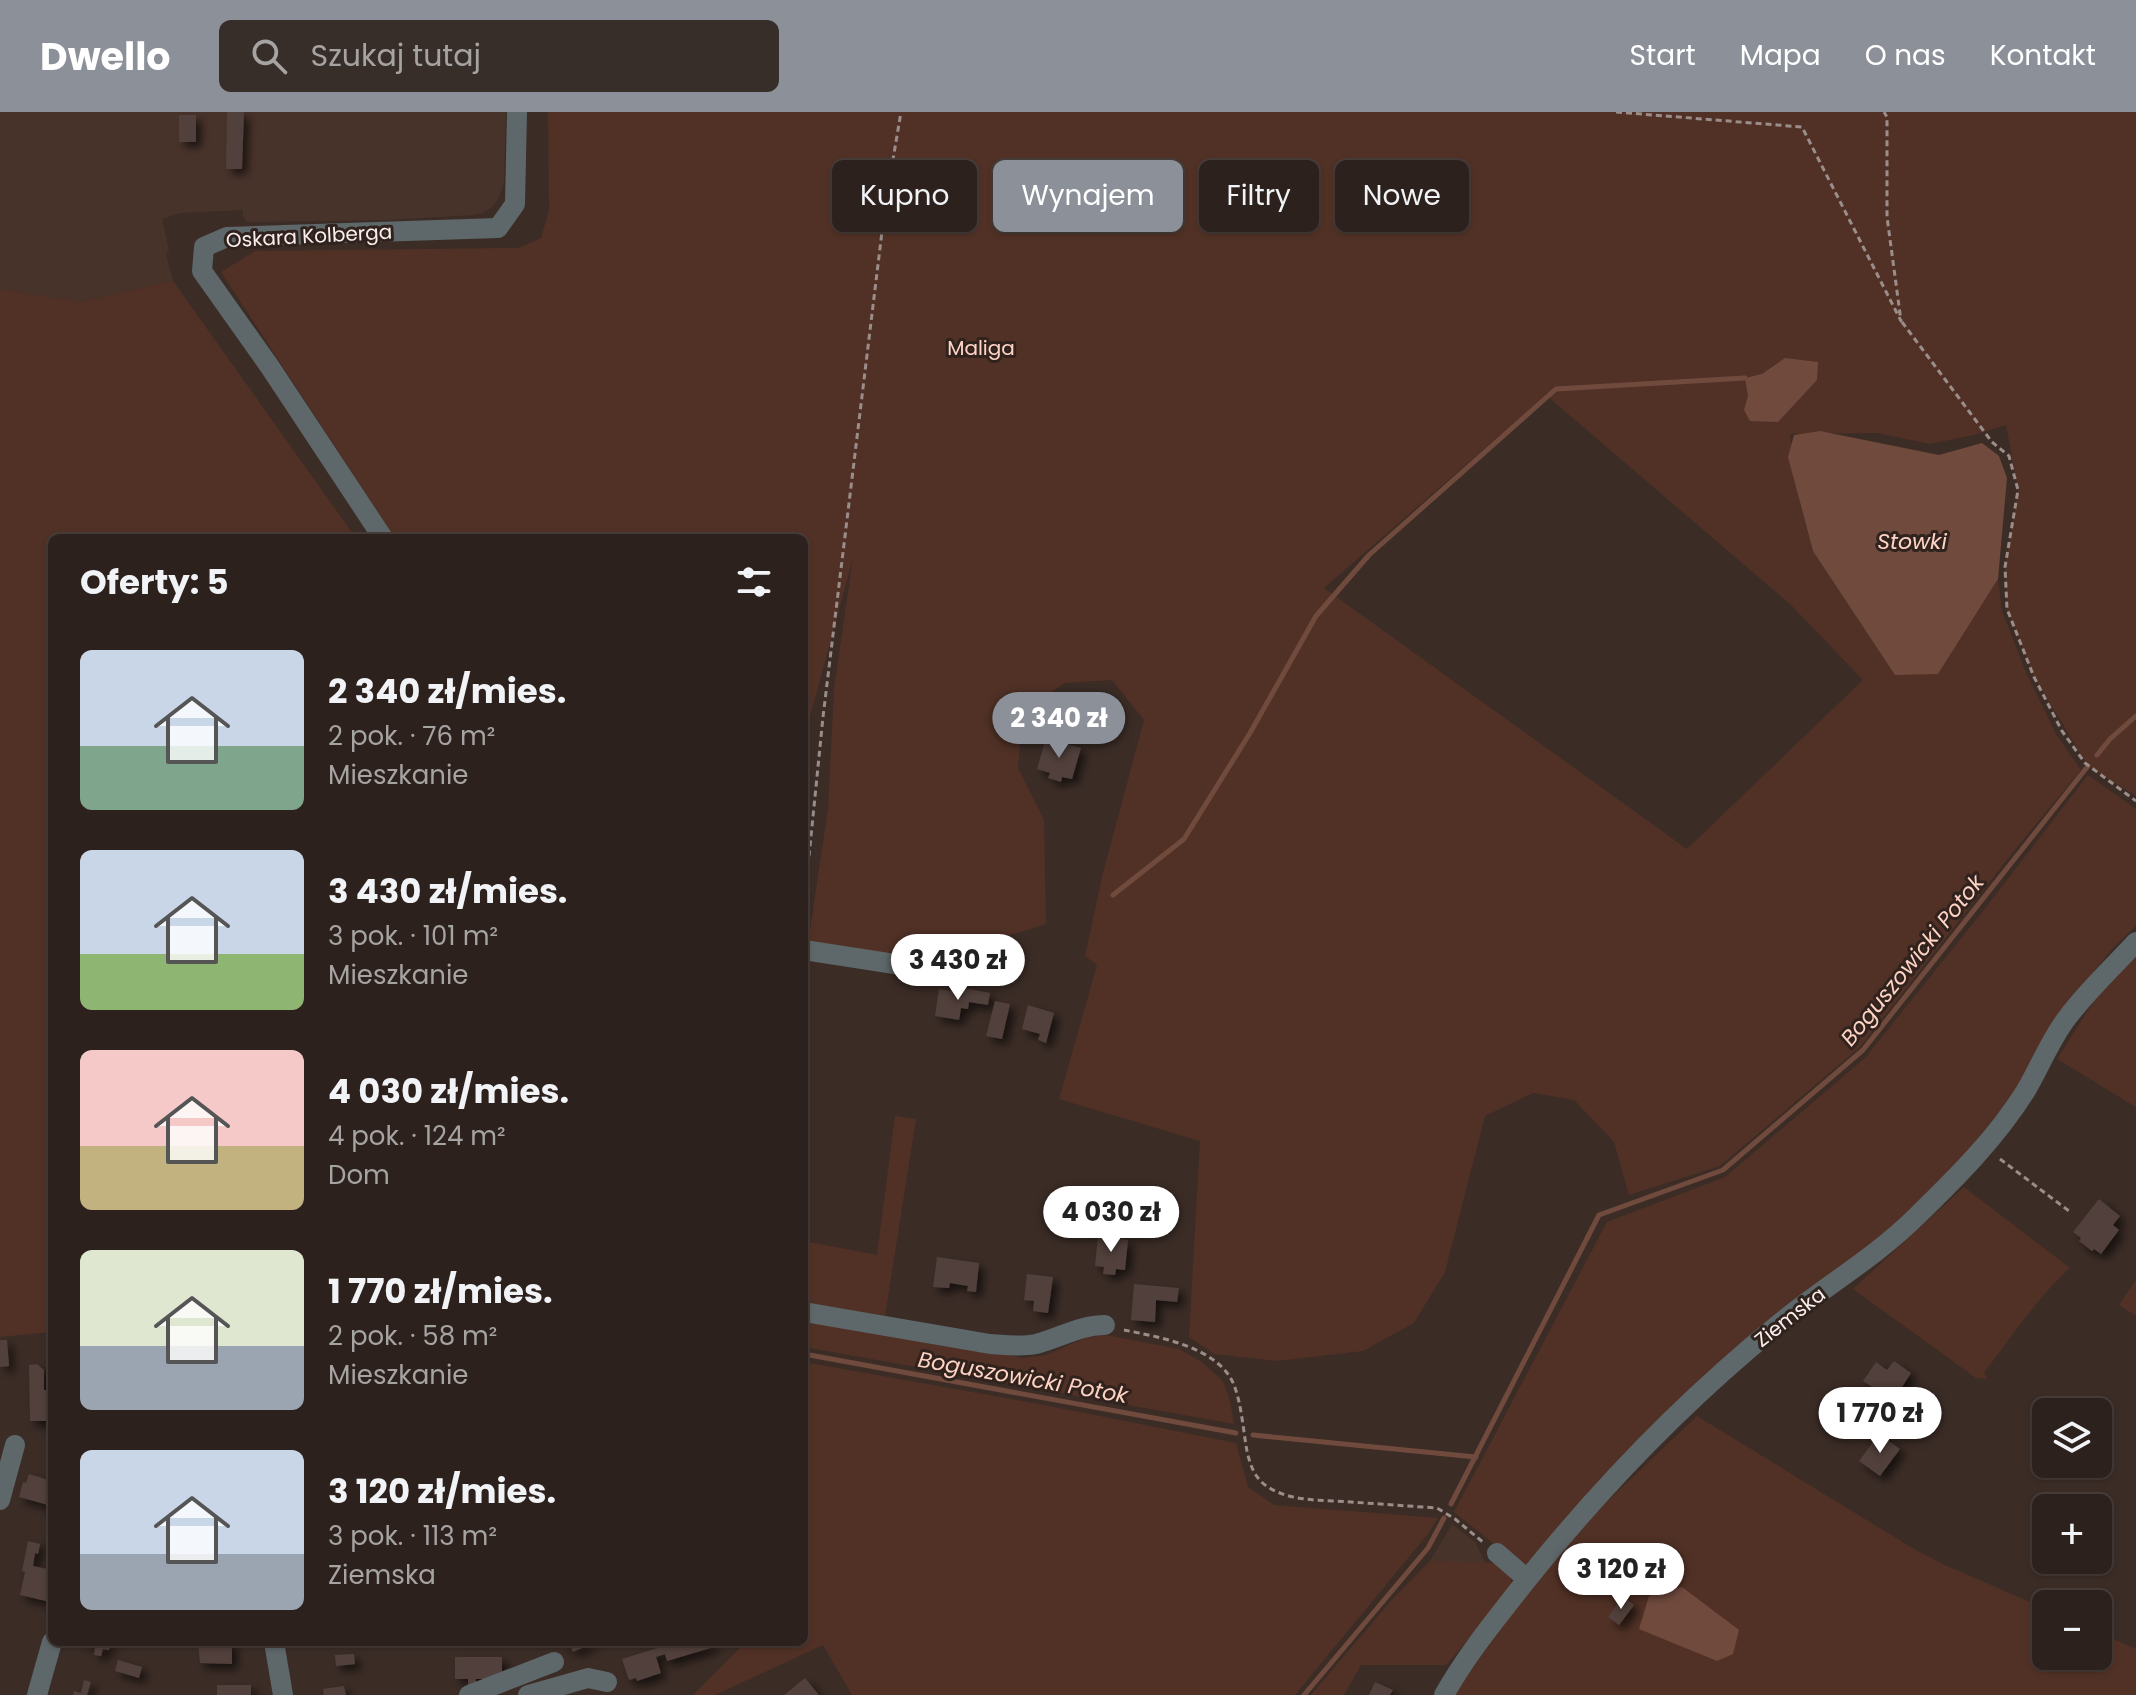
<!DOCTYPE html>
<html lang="pl">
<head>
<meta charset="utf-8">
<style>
  :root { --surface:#2c211c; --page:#382e29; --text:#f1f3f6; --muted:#a6a3a3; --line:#483e3b; --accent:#8c9099 }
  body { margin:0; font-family:Poppins,sans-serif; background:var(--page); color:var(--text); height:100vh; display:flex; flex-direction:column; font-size:30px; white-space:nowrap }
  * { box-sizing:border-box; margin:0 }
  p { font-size:26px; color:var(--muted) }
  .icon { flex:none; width:44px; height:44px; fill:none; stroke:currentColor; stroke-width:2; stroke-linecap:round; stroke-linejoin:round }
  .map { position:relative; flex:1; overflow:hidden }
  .details { position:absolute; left:48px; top:422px; width:760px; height:1112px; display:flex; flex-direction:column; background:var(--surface); border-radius:12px; box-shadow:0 2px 6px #0004,0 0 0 2px var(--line) }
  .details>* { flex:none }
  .top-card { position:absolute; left:832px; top:48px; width:760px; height:72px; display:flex; gap:16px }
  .fabs { position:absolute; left:2032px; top:1286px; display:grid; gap:16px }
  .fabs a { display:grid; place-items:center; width:80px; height:80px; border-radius:12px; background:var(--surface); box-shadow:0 2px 6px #0004,0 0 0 2px var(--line); font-size:40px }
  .price { position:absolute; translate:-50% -68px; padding:0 18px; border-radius:28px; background:#fff; color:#222; font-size:26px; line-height:52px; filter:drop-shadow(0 2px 4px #0008) }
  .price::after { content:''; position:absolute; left:50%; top:48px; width:24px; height:18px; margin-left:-12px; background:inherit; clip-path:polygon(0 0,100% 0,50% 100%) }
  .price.on { background:var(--accent); color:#fff }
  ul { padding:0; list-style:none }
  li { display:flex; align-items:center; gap:24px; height:200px; padding:0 32px }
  li span { display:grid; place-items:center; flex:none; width:224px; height:160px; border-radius:12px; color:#555 }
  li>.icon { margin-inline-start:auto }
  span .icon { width:96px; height:96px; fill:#fffc; stroke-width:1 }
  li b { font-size:34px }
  h2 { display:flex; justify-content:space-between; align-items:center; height:96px; padding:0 32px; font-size:34px }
  .pill { padding:0 28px; border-radius:12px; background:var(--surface); box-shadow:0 2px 6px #0004,0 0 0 2px var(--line); font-size:28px; line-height:72px }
  .pill.on { background:var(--accent); color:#fff }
  header { display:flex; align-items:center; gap:48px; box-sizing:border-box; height:112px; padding:0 40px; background:var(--accent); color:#fff }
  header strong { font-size:38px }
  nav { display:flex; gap:44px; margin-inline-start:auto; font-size:28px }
  .search { width:560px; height:72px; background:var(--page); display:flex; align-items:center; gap:20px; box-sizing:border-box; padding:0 28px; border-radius:12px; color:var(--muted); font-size:30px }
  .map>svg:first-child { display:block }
</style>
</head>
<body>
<header>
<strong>Dwello</strong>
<div class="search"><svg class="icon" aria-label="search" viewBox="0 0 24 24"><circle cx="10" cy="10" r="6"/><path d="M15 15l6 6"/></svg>Szukaj tutaj</div>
<nav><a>Start</a><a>Mapa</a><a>O nas</a><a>Kontakt</a></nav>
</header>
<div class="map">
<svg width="2136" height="1583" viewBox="0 0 2136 1583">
  <defs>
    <filter id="shadow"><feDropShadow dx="5.5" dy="5.5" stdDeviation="4" flood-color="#0009"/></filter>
  </defs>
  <rect width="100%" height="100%" fill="#3b2c26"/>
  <g fill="#48332b">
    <path d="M0 0H506L504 71 499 85 493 95 482 101 473 103 388 108 247 110 243 105V98L180 101 162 107 169 138 166 142 173 169 80 190 0 177Z"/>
    <path d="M1452 1412 1475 1430 1486 1452 1430 1449Z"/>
  </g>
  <g fill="#513126" fill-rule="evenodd">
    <path d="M548 0H2136V684L2088 654 2034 565 2007 497 2005 455 2018 378 2006 313 1974 323 1930 332 1877 321 1790 322 1800 392 1813 439 1938 562 1998 467 2002 499 2025 558 2056 622 2081 658 2017 735 1861 934 1720 1054 1629 1083 1614 1030 1574 988 1533 981 1485 1004 1445 1160 1414 1211 1363 1239 1277 1249 1214 1242 1189 1225 1200 1029 1059 987 1097 853 1085 844 1103 761 1144 608 1112 568 1065 571 1023 599 1018 656 1044 708 1046 812 974 834 977 842 902 845 808 831 828 697 834 576 853 446 804 627V426H395L221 160 255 139 519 136 541 126 549 98ZM1546 283 1791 493 1863 568 1687 737 1324 476Z"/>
    <path d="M173 169 356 426H52V1220L0 1225V177L80 190Z"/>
    <path d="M2088 663 2136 697V814L2113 836 2068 891 2014 982 1960 1048 1885 1123 1753 1221 1525 1457 1454 1400 1607 1110 1725 1065 1865 946 1983 799Z"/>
    <path d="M2136 828V995L2057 947 2129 834Z"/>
    <path d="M895 1004 916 1007 885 1204 804 1191V1129L877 1143Z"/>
    <path d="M1964 1075 2070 1156C2037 1186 2011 1225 1984 1261L1987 1267 1976 1266 1853 1177Z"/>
    <path d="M2136 1168V1204L2119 1193Z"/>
    <path d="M804 1206 1023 1246 1046 1243 1085 1226 1106 1223 1179 1237 1202 1250 1223 1269 1230 1288 1234 1312 804 1235Z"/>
    <path d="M804 1250 1044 1293 1236 1331 1248 1375 1274 1393 1438 1406 1428 1422 1295 1583H852L823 1533 715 1583H693L746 1530H804Z"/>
    <path d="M1697 1304 1914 1437 1945 1453 2046 1497V1544H2098V1520L2136 1537V1583H1453L1532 1475 1577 1418Z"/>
    <path d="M1430 1449 1495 1451 1510 1459 1512 1478 1446 1553H1361L1344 1583H1311L1391 1489Z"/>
  </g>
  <g fill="#704a3d">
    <path d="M1785 246 1818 250 1817 268 1778 310 1750 309 1744 298 1748 284 1745 266 1762 262Z"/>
    <path d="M1820 319 1939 343 1982 331 1999 344 2007 366 1998 467 1938 562 1895 563 1813 439 1788 345 1794 323Z"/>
    <path d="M1682 1475 1739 1518 1733 1542 1717 1549 1639 1517 1649 1484Z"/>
  </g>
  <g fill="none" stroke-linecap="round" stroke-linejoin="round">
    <g stroke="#704a3d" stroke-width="5">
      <path d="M2097 643 2110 627 2136 604"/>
      <path d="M1113 783 1184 727 1250 621 1316 504 1369 443 1556 277 1745 266"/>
      <path d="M804 1242 1236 1321"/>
      <path d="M1253 1323 1476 1345"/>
      <path d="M1451 1392 1599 1103 1723 1058 1863 938 2088 654"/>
      <path d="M1304 1583 1428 1436 1444 1406"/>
    </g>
  </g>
  <g fill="#51413b" filter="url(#shadow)">
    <path d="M227 0H244L242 57H226Z"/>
    <rect x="179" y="3" width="17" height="27"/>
    <path d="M1046 626 1081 636 1072 667 1062 665 1061 670 1048 666 1050 661 1037 657Z"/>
    <path d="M964 876 990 881 988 893 969 890 968 897 961 896 959 908 935 904 939 877 963 881Z"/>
    <path d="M995 889 1010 892 1002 927 986 924Z"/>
    <path d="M1028 893 1054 901 1046 931 1038 928 1040 922 1022 917Z"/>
    <path d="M2099 1087 2120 1104 2113 1113 2119 1118 2101 1142 2094 1137 2092 1139 2079 1129 2081 1126 2073 1120Z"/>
    <path d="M1098 1124 1128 1128 1125 1158 1116 1157 1115 1163 1103 1162 1104 1155 1095 1154Z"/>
    <path d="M937 1145 979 1151 976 1180 967 1179 968 1174 950 1171 949 1176 933 1175Z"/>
    <path d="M1027 1162 1053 1165 1048 1201 1033 1199 1034 1189 1024 1188Z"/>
    <path d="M1134 1172 1179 1176 1177 1190 1156 1188 1155 1210 1131 1208Z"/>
    <path d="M0 1228H7L9 1254 0 1255Z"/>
    <path d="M1894 1249 1911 1261 1893 1289 1863 1269 1876 1250 1887 1258Z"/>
    <path d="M37 1252 44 1258V1278H52V1309H30L29 1253Z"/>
    <path d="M1879 1322 1900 1337 1880 1364 1859 1349Z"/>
    <path d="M29 1362 52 1369 48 1393 19 1385 23 1370 26 1371Z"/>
    <path d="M28 1429 40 1432 38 1442 35 1441 33 1454 52 1458 46 1489 20 1483 25 1460 22 1459Z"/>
    <path d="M1623 1484 1634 1493 1619 1513 1608 1505Z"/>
    <path d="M77 1530H110L109 1538 103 1537 101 1544 94 1543 95 1535Z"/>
    <path d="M198 1530H232V1552L200 1551Z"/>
    <path d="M562 1530H595L573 1540 570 1533 565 1535Z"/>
    <path d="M677 1530H712L714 1535 667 1549 665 1542 656 1545 661 1561 637 1569 636 1566 629 1568 622 1547Z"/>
    <path d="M351 1542H354L355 1552 336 1554 335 1543Z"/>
    <path d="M455 1545H502V1567H476V1573H468V1567H455Z"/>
    <path d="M118 1548 142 1555 139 1566 115 1559Z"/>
    <path d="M805 1566 819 1583H784Z"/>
    <path d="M84 1568 91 1570 87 1583H73L74 1579 81 1581Z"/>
    <path d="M1375 1570 1393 1578 1390 1583H1369Z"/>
    <rect x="217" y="1573" width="34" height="10"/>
    <path d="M344 1574 346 1583H324L323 1577Z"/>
  </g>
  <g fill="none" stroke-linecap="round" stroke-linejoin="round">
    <g stroke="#9b8e8a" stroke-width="3" stroke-dasharray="6 4" stroke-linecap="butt">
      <path d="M1616 0 1802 15 1901 209 1887 105V5L1884 0"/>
      <path d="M1902 210 1992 330 2009 344 2018 378 2005 455 2007 497 2034 565 2062 619 2085 651 2136 689"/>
      <path d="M804 794 823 605 885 95 901 0"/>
      <path d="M2000 1047 2069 1099"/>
      <path d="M1124 1218C1159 1225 1219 1235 1234 1273 1242 1294 1243 1318 1247 1339 1250 1353 1255 1367 1268 1375 1291 1390 1324 1388 1351 1390 1380 1392 1408 1394 1437 1396L1455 1407 1484 1431"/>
    </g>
    <g stroke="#5e6769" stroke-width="20">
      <path d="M383 426 270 255 202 159 204 135 227 125 498 116 515 92 517 0"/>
      <path d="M804 838 940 859 986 845"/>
      <path d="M804 1200 990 1232C1005 1233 1021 1235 1036 1232 1060 1226 1079 1213 1105 1213"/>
      <path d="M0 1388 15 1333"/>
      <path d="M1497 1441 1527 1467"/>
      <path d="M274 1530 283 1583"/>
      <path d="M37 1583 52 1530"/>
      <path d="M469 1583 554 1550"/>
      <path d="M528 1583 588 1566 607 1570"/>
      <path d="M1444 1583C1467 1542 1497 1506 1525 1470 1601 1375 1685 1288 1780 1211 1825 1174 1876 1145 1918 1103 1957 1065 1996 1026 2025 980 2039 957 2050 928 2067 906 2087 879 2113 855 2136 830"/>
    </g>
  </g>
  <g text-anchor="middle" stroke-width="6" stroke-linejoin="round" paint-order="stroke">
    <g font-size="20" fill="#faefec" stroke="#30221d">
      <text transform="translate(309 124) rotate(-3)" y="7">Oskara Kolberga</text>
      <text transform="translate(1790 1205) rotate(-38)" y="7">Ziemska</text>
    </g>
    <g font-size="20" fill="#ffd4c6" stroke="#30221d">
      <text x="981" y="243">Maliga</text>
    </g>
    <g font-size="22" font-style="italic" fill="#fed3c4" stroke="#30221d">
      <text x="1912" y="437">Stowki</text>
      <text transform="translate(1912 848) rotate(-51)" y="8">Boguszowicki Potok</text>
      <text transform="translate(1023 1265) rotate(10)" y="8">Boguszowicki Potok</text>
    </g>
  </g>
</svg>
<div class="fabs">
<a><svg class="icon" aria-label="layers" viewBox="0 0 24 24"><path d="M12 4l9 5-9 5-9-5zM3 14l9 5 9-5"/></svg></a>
<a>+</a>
<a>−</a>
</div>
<b class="price on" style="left:1059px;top:648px">2 340 zł</b>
<b class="price" style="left:958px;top:890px">3 430 zł</b>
<b class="price" style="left:1111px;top:1142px">4 030 zł</b>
<b class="price" style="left:1880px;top:1343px">1 770 zł</b>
<b class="price" style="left:1621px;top:1499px">3 120 zł</b>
<div class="top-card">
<a class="pill">Kupno</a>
<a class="pill on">Wynajem</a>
<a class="pill">Filtry</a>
<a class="pill">Nowe</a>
</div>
<section class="details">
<h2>Oferty: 5<svg class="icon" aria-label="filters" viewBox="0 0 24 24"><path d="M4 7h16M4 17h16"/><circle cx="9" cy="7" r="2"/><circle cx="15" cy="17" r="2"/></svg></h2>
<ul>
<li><span style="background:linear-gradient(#c9d6e8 60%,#7fa58c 0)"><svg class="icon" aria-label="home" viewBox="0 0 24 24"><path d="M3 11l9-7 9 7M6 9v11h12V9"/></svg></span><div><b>2 340 zł/mies.</b><p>2 pok. · 76 m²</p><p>Mieszkanie</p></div></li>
<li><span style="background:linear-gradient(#c9d6e8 65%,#8fb573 0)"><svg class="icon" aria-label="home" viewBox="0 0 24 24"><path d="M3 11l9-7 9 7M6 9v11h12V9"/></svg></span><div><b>3 430 zł/mies.</b><p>3 pok. · 101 m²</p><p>Mieszkanie</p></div></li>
<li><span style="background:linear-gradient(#f6c9c9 60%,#c2b280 0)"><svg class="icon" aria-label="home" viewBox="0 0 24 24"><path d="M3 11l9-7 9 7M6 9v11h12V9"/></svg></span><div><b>4 030 zł/mies.</b><p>4 pok. · 124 m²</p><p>Dom</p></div></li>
<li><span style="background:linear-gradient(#dfe7d0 60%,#9aa5b1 0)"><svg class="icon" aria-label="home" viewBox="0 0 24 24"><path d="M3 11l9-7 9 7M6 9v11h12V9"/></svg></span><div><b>1 770 zł/mies.</b><p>2 pok. · 58 m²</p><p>Mieszkanie</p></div></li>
<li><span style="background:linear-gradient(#c9d6e8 65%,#9aa5b1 0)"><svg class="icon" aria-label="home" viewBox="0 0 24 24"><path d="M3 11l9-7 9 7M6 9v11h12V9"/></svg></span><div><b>3 120 zł/mies.</b><p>3 pok. · 113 m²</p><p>Ziemska</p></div></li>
</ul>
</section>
</div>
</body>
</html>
